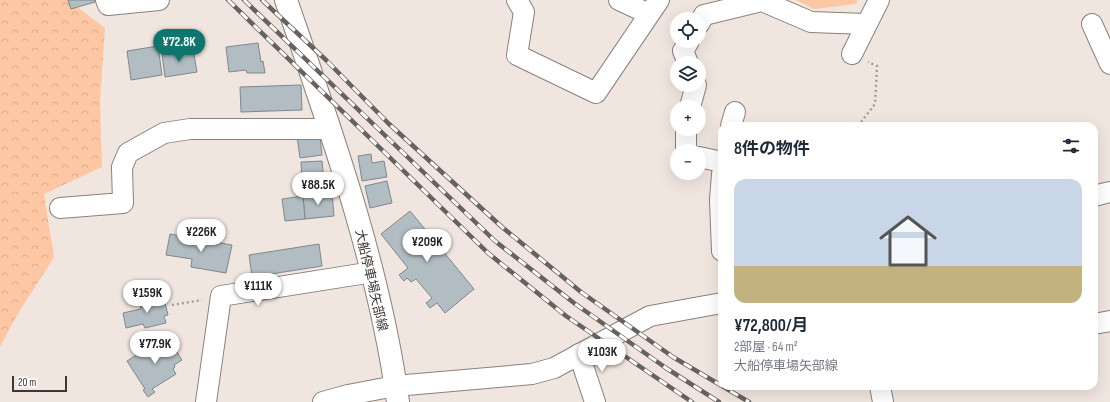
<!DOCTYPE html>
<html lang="ja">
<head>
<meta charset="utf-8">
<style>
  :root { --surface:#fff; --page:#f2f2f3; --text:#1f2937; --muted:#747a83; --accent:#0f766e }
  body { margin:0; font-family:"Sofia Sans Condensed","Noto Sans JP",sans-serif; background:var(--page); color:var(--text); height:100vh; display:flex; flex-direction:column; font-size:15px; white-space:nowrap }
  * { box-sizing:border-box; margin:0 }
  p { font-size:13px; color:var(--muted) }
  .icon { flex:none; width:22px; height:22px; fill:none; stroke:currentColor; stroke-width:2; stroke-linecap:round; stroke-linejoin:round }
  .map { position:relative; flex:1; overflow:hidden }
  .details { position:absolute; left:718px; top:122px; width:380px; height:268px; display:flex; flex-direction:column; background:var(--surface); border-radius:12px; box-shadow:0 4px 16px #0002 }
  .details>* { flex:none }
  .buttons { position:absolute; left:670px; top:12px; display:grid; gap:8px }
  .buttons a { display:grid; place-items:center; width:36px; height:36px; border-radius:50%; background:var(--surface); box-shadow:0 4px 16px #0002; font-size:20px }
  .scale { position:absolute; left:12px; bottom:10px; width:55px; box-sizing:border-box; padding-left:4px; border:2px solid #3c3835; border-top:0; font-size:11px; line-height:14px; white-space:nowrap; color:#3c3835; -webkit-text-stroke:3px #fff; paint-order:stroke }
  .price { position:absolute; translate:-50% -34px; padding:0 9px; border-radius:14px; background:#fff; color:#222; font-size:13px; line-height:26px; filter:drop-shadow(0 1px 2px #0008) }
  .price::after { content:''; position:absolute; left:50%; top:24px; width:12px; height:9px; margin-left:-6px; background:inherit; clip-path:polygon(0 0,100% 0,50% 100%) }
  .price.selected { background:var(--accent); color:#fff }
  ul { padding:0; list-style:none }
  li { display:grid; align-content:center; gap:8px; height:212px; padding:0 16px }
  li span { display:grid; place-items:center; height:124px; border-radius:12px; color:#555 }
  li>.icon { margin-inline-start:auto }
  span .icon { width:72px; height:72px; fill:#fffc; stroke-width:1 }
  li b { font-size:17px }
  h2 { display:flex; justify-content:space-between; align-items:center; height:48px; padding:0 16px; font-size:17px }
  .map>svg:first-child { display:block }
</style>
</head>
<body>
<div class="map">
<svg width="1110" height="402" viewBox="0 0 1110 402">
  <defs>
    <pattern id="forest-crowns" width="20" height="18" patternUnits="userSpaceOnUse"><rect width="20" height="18" fill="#fdc7a3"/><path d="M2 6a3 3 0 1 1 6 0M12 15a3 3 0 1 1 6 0" fill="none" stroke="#daac8d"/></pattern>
  </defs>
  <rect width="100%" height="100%" fill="#f1e6df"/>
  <path fill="url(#forest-crowns)" d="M0 0H68L105 28 100 102 102 167 44 194 54 257 16 317 0 347Z"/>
  <path fill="#fdc7a3" d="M796 0H858L856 4 814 9Z"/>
  <g fill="#b1bdc3" stroke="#7d888e">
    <path d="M68 0H94L95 2 71 9Z"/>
    <path d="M258 43 261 62 263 61 265 73H247L246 70 229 72 226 47Z"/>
    <path d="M158 46 162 75 131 80 127 51Z"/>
    <path d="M193 49 197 72 165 77 162 54Z"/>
    <path d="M301 85 302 110 241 112 240 87Z"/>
    <path d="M297 136 320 137 322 155 300 158Z"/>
    <path d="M371 154 372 163 384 161 387 177 362 181 358 156Z"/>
    <path d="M322 161 324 181 302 183 301 162Z"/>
    <path d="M387 181 392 203 370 208 365 186Z"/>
    <path d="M332 193 334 216 305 219 303 196Z"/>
    <path d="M303 196 305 219 285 221 282 199Z"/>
    <path d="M410 211 474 289 445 313 437 303 430 308 426 303 432 298 416 279 411 282 407 278 404 281 399 275 408 268 381 234Z"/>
    <path d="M170 234 232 245 226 273 191 267 192 259 166 255Z"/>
    <path d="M319 244 322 266 252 277 249 255Z"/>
    <path d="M159 297 161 304 165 303 168 315 164 316 166 323 145 328 143 324 126 328 123 313 141 309 139 302Z"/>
    <path d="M167 336 182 360 174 365 175 367 173 369 176 374 152 389 155 392 148 397 143 390 145 389 127 361Z"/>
  </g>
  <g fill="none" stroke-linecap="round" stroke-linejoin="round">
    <defs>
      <g id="minor">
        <path d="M106 0 108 5 159 0"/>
        <path d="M517 0 524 12 517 55 596 93 659 0"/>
        <path d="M619 0 649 14"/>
        <path d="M699 24 704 15 762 1 811 22 866 24"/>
        <path d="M1092 24 1110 64"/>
        <path d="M852 54 879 0"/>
        <path d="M688 63 683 51 689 41"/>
        <path d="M690 107 696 85"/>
        <path d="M731 126 735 112"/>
        <path d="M686 129V151"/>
        <path d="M699 157 722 162"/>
        <path d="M722 174 720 200 722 251"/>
        <path d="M1094 196 1110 192"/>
        <path d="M60 208 123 203 122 167 128 153 164 133 190 129H330"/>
        <path d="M1094 324 1110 321"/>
        <path d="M579 354 595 402"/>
        <path d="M880 386 883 402"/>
        <path d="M206 402 221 296 373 272"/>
        <path d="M323 402 348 395 395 386 532 374 554 368 650 316 722 303"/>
      </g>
      <path id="major" d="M286 0C331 131 379 264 398 402"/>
    </defs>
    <use href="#minor" stroke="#8b817b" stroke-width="22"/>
    <use href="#major" stroke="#8b817b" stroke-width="24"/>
    <g stroke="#a59d98" stroke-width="2.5" stroke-dasharray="2 3" stroke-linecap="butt">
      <path d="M858 126 875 104 877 66 868 62"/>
      <path d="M172 305 202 300"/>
    </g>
    <use href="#minor" stroke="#fff" stroke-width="20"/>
    <use href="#major" stroke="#fff" stroke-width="22"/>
    <defs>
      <g id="rail">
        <path d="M228 0 488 253 566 316 692 402"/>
        <path d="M244 0 495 241 574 303 666 368 719 402"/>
        <path d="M262 0 326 60 388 123 502 227 581 292 673 357 749 402"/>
      </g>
    </defs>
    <use href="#rail" stroke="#68625e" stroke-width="4.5"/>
    <use href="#rail" stroke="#fff" stroke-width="3" stroke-dasharray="9" stroke-linecap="butt"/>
  </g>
  <g text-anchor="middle" stroke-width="4" stroke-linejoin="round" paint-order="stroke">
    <g font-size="13" fill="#3c3835" stroke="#fff">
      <text transform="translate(372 280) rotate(77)" y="5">大船停車場矢部線</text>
    </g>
  </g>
</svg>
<div class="buttons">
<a><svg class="icon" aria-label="locate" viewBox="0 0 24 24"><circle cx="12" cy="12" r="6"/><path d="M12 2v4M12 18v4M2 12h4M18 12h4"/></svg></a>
<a><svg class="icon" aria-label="layers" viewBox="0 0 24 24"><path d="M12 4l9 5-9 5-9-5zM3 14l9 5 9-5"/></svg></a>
<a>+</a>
<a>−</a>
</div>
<div class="scale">20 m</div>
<b class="price selected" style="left:179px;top:63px">¥72.8K</b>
<b class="price" style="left:318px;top:206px">¥88.5K</b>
<b class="price" style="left:201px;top:253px">¥226K</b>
<b class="price" style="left:427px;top:263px">¥209K</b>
<b class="price" style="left:258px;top:307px">¥111K</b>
<b class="price" style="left:147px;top:314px">¥159K</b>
<b class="price" style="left:155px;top:365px">¥77.9K</b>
<b class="price" style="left:602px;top:373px">¥103K</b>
<section class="details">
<h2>8件の物件<svg class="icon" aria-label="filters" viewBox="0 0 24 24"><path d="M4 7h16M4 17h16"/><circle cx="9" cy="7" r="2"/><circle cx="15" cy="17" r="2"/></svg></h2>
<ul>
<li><span style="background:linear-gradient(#c9d6e8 70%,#c2b280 0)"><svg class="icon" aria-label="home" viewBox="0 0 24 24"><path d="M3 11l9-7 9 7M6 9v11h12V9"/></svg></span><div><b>¥72,800/月</b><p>2部屋 · 64 m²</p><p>大船停車場矢部線</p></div></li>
</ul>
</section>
</div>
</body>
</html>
